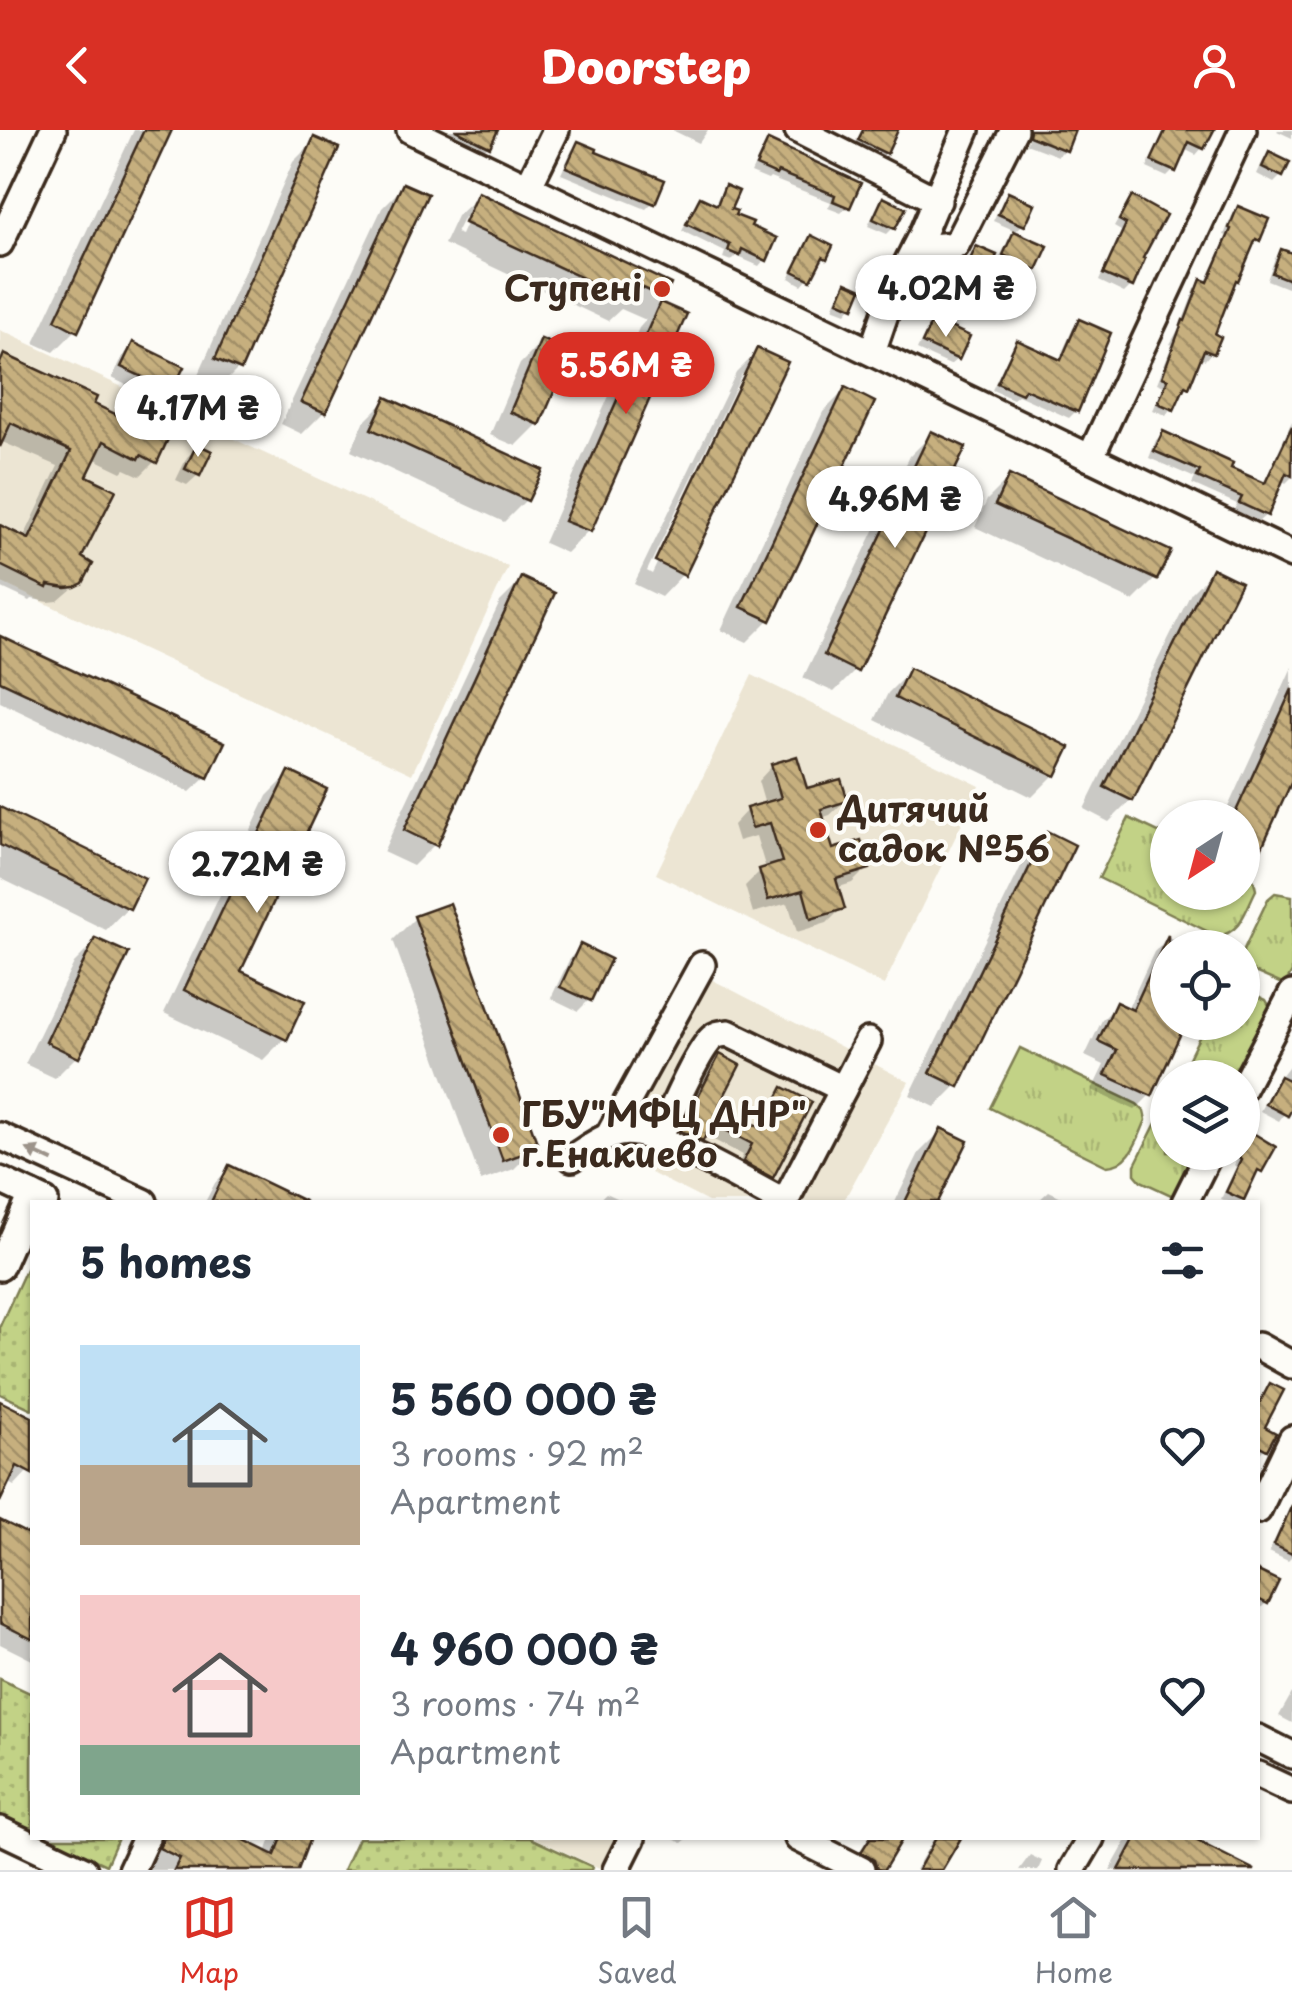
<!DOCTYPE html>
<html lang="en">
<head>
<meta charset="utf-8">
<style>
  :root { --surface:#fff; --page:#f6f6f7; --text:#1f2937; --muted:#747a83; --line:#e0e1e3; --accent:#d93025 }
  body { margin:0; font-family:"Playpen Sans",sans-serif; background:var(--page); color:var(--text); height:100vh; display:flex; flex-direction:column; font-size:38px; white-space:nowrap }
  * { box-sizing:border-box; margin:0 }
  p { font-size:32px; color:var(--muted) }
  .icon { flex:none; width:55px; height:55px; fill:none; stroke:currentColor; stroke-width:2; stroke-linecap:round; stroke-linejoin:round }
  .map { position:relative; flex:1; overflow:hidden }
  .panel { position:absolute; left:30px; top:1070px; width:1230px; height:640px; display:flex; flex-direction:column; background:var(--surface); border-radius:0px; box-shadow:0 2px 8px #0004 }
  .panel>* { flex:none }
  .needle { width:65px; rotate:216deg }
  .fabs { position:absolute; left:1150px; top:670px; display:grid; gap:20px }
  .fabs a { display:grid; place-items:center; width:110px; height:110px; border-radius:50%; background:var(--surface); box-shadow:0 2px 8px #0004; font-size:50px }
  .price { position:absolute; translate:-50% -85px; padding:0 22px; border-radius:35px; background:#fff; color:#222; font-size:32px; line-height:65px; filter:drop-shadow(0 2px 5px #0008) }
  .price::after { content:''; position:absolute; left:50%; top:60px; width:30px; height:22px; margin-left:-15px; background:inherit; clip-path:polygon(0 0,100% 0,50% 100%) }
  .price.active { background:var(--accent); color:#fff }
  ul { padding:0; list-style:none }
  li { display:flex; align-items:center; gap:30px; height:250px; padding:0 50px }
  li span { display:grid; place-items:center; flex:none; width:280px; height:200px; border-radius:0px; color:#555 }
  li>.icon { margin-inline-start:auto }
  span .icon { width:120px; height:120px; fill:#fffc; stroke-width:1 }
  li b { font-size:42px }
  h2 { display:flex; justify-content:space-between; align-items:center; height:120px; padding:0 50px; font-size:42px }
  header { display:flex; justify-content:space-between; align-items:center; height:130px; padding:0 50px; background:var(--accent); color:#fff; font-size:45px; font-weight:800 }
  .menu { display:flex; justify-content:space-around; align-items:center; height:140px; border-top:2px solid var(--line); background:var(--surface); font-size:28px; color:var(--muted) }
  .menu a { display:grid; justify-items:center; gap:5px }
  .menu .active { color:var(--accent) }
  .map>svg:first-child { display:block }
</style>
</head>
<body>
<header><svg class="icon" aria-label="back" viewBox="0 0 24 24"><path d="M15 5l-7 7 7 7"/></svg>Doorstep<svg class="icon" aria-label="person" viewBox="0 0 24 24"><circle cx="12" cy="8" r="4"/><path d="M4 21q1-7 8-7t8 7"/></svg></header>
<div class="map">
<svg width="1292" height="1740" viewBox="0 0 1292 1740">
  <defs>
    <pattern id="grass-tufts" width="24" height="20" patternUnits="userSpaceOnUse" patternTransform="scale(2.5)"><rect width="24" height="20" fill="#c2d286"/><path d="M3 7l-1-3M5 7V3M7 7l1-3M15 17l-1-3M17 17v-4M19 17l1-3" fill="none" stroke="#a8b473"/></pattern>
    <pattern id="park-dots" width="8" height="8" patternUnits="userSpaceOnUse" patternTransform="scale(2.5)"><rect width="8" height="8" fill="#c2d286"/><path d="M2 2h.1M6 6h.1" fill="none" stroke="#a8b473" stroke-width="1.8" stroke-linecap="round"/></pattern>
    <pattern id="building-back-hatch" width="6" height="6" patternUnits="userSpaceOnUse" patternTransform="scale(2.5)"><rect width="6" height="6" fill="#c6af7e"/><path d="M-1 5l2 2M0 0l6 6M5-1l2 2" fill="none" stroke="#a28f67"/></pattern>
  </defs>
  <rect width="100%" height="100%" fill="#fdfcf7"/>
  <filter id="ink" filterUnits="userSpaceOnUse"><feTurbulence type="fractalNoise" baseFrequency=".01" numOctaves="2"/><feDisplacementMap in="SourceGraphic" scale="20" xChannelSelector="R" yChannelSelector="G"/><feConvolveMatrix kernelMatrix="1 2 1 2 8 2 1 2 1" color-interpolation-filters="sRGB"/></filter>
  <g filter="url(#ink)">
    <g fill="#ece5d3">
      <path d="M0 200 508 437 412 644 0 452Z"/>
      <path d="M752 545 980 656 884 855 656 744Z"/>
      <path d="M707 847 909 952 843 1072H708L614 1024Z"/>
      <path d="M534 1708H619L604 1740Z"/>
    </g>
    <g fill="url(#grass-tufts)" stroke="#7e7e52" stroke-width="2.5">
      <path d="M1129 688 1167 706 1168 762H1242L1243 742 1254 751 1256 760C1246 779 1241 804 1217 806L1099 748Z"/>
      <path d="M1275 763 1292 766V842L1288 849 1282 854 1243 837V821L1268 769Z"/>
      <path d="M1243 859 1266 870 1271 879 1239 947H1230L1189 928 1206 893 1242 892Z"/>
      <path d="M1020 918 1137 974 1144 981 1146 990C1137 1010 1131 1035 1107 1036L990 978Z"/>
      <path d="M1167 971 1168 1022 1202 1023 1179 1065 1173 1066 1141 1051 1135 1044V1035Z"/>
    </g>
    <g fill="url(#park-dots)" stroke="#7e7e52" stroke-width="2.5">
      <path d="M32 1126V1279L0 1264V1196Z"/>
      <path d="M0 1549 32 1564V1700L0 1685Z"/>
      <path d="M48 1708H118L106 1735Z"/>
      <path d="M358 1708H530L593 1737 592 1740H343Z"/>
    </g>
    <g fill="#0003" fill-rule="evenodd">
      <path d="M134 0H170L76 200 54 222 34 213Z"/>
      <path d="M433 0H496L488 16 481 22Z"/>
      <path d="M672 0H708L699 13Z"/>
      <path d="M862 0H893L885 23 878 29 853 18Z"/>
      <path d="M1032 0H1072L1065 19 1058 26 1026 14Z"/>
      <path d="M1164 0H1211L1202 18 1196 25 1184 19 1174 40 1167 47 1147 38Z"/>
      <path d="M1292 0V8L1277 1 1278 0Z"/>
      <path d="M315 10 336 19 238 239 216 261 195 252 293 32Z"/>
      <path d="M768 13 857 54 847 77 841 83 828 78 831 72 770 48 768 50 751 43 762 20Z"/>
      <path d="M578 14 653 72 646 79 561 44 572 20Z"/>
      <path d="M1270 25 1287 33 1281 46 1274 53 1257 44 1263 31Z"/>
      <path d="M404 56 324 282 302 304 281 294 382 78Z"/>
      <path d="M725 58 728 80 765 129 759 136 736 126 731 131 723 128 725 122 682 101 694 77 700 70 714 77 719 65Z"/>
      <path d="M479 65 663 167 656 173 683 185 588 401 566 423 544 413 639 198 646 190 621 179 608 191 444 114 457 86ZM464 87H469L461 105 456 103Z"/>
      <path d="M1008 65 1023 94 1016 101 993 91 1002 72Z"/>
      <path d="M884 70 893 98 887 104 868 96 877 77Z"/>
      <path d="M1132 70 1139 129 1131 156 1124 163 1099 151 1121 101 1114 97 1126 76Z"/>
      <path d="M1239 79 1212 206 1218 208 1211 223 1205 230 1199 227 1187 256 1166 285 1153 280 1164 256 1157 253 1172 215 1170 214 1181 195 1195 159 1202 152 1205 154 1227 106 1224 105 1232 86Z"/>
      <path d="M1015 104 1035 139 1028 146 998 132 1008 110Z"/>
      <path d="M812 108 825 128 802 155 789 148 805 115Z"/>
      <path d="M977 119 989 138 982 144 965 137 970 126Z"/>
      <path d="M1282 122 1292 126V153L1287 158 1267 150 1275 128Z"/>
      <path d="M847 155 852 176 846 183 833 178 840 162Z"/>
      <path d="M933 192 957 229 950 235 917 220 927 199Z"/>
      <path d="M1080 192 1108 205 1076 281 1069 288 1018 265 1013 269 992 260 1011 220 1017 213 1058 232 1073 198Z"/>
      <path d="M542 212 538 294 516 316 490 305 520 234Z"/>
      <path d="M133 215 170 260 159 271 112 248 123 226Z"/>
      <path d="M758 221 683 444 661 467 634 454 736 243ZM742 244H748L652 444 647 441Z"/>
      <path d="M5 227 91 275 155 331 140 346 125 339 122 342 93 328 84 347 79 428 81 451 58 471 49 472 32 469 30 471 0 457V398L23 409 58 336 0 311V232Z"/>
      <path d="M845 260 769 490 747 512 721 500 823 282Z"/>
      <path d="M386 270 526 370 504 392 351 321 364 292Z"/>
      <path d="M1292 291V347L1286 353 1283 351 1266 385 1259 391 1234 380 1237 374 1192 354 1195 348 1149 328 1156 310 1163 304 1263 355Z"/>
      <path d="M932 304 856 540 834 562 803 548 910 326Z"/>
      <path d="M198 317V345L187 355 176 350 187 327Z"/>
      <path d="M1009 348 1155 449 1133 471 975 397 987 370Z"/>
      <path d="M1213 441 1131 670 1109 692 1084 679 1191 463Z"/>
      <path d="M522 450 435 714 413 736 383 722 500 472Z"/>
      <path d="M0 509 221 613 206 647 190 662 0 572Z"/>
      <path d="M1292 537V645L1255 726 1242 738V688H1223Z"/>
      <path d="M910 541 1067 618 1054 645 1032 667 875 590 888 563Z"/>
      <path d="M772 636 805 662 845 671 830 685 821 688 831 722 867 738 852 753 836 758 842 778 827 793 797 802 788 773 753 783 745 756 760 741 766 739 756 706 738 711 733 695 747 680 765 675 758 651Z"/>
      <path d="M289 644 238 842 285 908 263 930 164 883 267 666Z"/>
      <path d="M0 680 128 777 106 800 0 748Z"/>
      <path d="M1048 704 957 955 935 977 910 965 1026 726Z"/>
      <path d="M415 788 536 1017 514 1039 481 1051 393 810Z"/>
      <path d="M1169 807 1191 818H1168V892H1183L1150 965 1135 980 1092 960 1104 935 1085 926 1102 890 1117 875 1127 880 1154 822Z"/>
      <path d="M96 811 77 926 55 948 25 934 74 833Z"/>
      <path d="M581 817 608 830 589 870 578 881 551 868 570 828Z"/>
      <path d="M720 927 716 977 759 998 773 971 784 960 771 1047 761 1057 734 1043 743 1025 704 1005 691 1020 671 1012 709 938Z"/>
      <path d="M1292 932V973L1279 991 1260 981 1274 955Z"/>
      <path d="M941 1001 964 1012 935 1072H895L919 1023Z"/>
      <path d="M1253 1007 1260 1040 1254 1047 1242 1069 1239 1072H1229L1221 1069 1236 1037 1234 1035 1246 1013Z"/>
      <path d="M633 1022 643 1025 632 1039 613 1028 618 1023Z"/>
      <path d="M229 1038 300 1072H205L215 1053Z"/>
      <path d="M1049 1061 1070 1071 1069 1072H1037Z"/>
      <path d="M606 1063 626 1072H596Z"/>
      <path d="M1270 1256 1261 1298 1265 1318 1258 1325V1274Z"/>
      <path d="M0 1274 32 1289V1332L28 1341 14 1356 7 1352 0 1366Z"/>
      <path d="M1286 1392 1292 1394V1427L1288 1431 1269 1422 1280 1398Z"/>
      <path d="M0 1393 32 1408V1530L0 1514Z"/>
      <path d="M1258 1444 1276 1452 1266 1473 1259 1480 1258 1479Z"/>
      <path d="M1292 1563V1593L1279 1586Z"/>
      <path d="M156 1708H234L266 1723 271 1708H307L296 1738 301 1740H146L142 1738Z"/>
      <path d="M671 1708H688L682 1713Z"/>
      <path d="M868 1708H900L881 1740H862L852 1733Z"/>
      <path d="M934 1708H958L939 1740H915Z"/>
      <path d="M1128 1708H1185L1250 1740H1110Z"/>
      <path d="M1030 1725 1042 1731 1038 1740H1019Z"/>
    </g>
    <g fill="url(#building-back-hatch)" stroke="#3b2a1e" stroke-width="2.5">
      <path d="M144 0H172L78 202 55 190Z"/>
      <path d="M455 0H498L490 17Z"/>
      <path d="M863 0H898L887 24 858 10Z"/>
      <path d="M1030 0H1075L1067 21 1029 6Z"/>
      <path d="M1163 0H1214L1204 19 1189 12 1176 42 1151 31 1165 1Z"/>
      <path d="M314 7 339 18 241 240 215 229Z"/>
      <path d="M768 10 861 53 850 78 833 71 835 65 778 42 776 45 756 36Z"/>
      <path d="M578 11 597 19 596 22 665 50 655 74 566 37Z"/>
      <path d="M1269 22 1290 32 1283 47 1262 37Z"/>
      <path d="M403 53 428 64 326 283 301 272Z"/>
      <path d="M725 55 739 61 731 79 737 81 735 85 753 92 751 96 777 108 767 131 742 119 740 126 728 121 730 115 686 94 700 67 717 75Z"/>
      <path d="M478 62 671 154 665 168 639 156 632 171 464 93Z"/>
      <path d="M1008 62 1035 74 1025 96 998 84Z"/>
      <path d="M1132 66 1166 85 1143 128 1145 129 1133 157 1103 144 1126 94 1119 90Z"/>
      <path d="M883 67 906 78 895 99 873 89Z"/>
      <path d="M1238 76 1269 89 1260 111 1256 109 1238 151 1236 150 1215 204 1221 207 1214 224 1204 220 1189 258 1185 256 1174 280 1158 273 1168 249 1162 247 1183 190 1185 191 1201 149 1208 152 1231 99 1229 98Z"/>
      <path d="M1014 101 1048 116 1037 140 1003 125Z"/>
      <path d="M811 105 833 116 827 129 823 127 811 150 793 141Z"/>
      <path d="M976 116 997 125 991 139 970 130Z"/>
      <path d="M1281 119 1292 123V151L1272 143Z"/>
      <path d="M846 152 862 159 854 178 838 171Z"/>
      <path d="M660 172 687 184 591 402 564 391Z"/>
      <path d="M933 189 970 206 959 230 922 213Z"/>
      <path d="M1079 189 1111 203 1078 282 1025 259 1022 264 997 253 1017 210 1061 230Z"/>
      <path d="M541 209 571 222 540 295 510 282Z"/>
      <path d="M133 212 184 237 172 261 121 237Z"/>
      <path d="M757 218 788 232 685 446 655 431Z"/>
      <path d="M4 224 97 267 94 274 168 309 157 333 141 325 139 329 104 311 87 346 116 360 82 427 93 434 83 453 75 457 66 458 48 455 47 458 0 435V395L29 409 71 321 11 293 0 317V233Z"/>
      <path d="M845 257 875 272 771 491 741 477Z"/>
      <path d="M386 267 543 340 528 371 371 299Z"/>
      <path d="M1292 296V346L1286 343 1268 386 1239 373 1242 367 1197 347 1200 341 1154 321 1163 301 1233 333 1231 338 1265 353Z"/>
      <path d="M931 301 966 317 858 542 824 525Z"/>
      <path d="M197 314 212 321 200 346 185 339Z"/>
      <path d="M1009 345 1171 421 1157 450 995 375Z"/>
      <path d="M1212 438 1241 452 1133 671 1104 657Z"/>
      <path d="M521 447 555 463 437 716 404 700Z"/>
      <path d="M0 506 225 612 208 648 0 551Z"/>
      <path d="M909 538 1070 617 1056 646 895 568Z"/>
      <path d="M1292 559V651L1257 728 1242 721V688H1233Z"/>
      <path d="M797 626 807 658 841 649 848 671 821 679 833 719 861 710 870 739 836 749 845 779 811 789 803 760 768 770 759 739 782 732 770 693 752 698 746 678 781 668 771 634Z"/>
      <path d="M289 641 327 659 241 841 305 871 287 910 184 860Z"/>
      <path d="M0 677 145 748 130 779 0 715Z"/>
      <path d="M1047 701 1075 715 959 957 930 943Z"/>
      <path d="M450 773 539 1018 503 1031 414 786Z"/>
      <path d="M1168 805V892H1186L1152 966 1105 945 1117 920 1098 911 1116 872 1133 880Z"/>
      <path d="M95 808 129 823 79 928 46 912Z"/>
      <path d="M580 814 611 829 591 871 560 857Z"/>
      <path d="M720 924 740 935 719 976 762 998 783 957 812 972 773 1048 743 1032 752 1014 712 993 703 1011 680 1001Z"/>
      <path d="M1280 946 1292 952V979L1288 986 1265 974Z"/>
      <path d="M941 998 968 1011 938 1072H905Z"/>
      <path d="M1253 1003 1276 1017 1262 1042 1258 1040 1244 1070 1226 1062 1241 1030 1239 1028Z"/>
      <path d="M229 1035 306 1072H211Z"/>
      <path d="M1270 1253 1284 1260 1265 1297 1276 1303 1267 1320 1258 1315V1276Z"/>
      <path d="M0 1271 32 1287V1344L17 1336 0 1372Z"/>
      <path d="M1292 1375V1424L1274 1415Z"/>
      <path d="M0 1390 32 1406V1509L0 1493Z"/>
      <path d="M1258 1441 1279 1451 1268 1474 1258 1469Z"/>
      <path d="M164 1708H240L275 1725 282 1708H310L298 1740H174L180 1728 159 1718Z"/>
      <path d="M870 1708H903L884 1740 877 1739 874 1730 861 1722Z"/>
      <path d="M936 1708H961L942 1740H918Z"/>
      <path d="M1136 1708H1191L1255 1740H1119Z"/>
    </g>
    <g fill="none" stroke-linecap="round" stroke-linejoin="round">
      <defs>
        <g id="minor">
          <path d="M410 0 1292 425"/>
          <path d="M798 0 938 71"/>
          <path d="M528 57 556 0"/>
          <path d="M0 113 53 0"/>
          <path d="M915 118 956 115 1014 0"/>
          <path d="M872 222 893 161 921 106 966 0"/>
          <path d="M1090 328 1243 0"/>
          <path d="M1242 959 1292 864"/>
          <path d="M609 1005 702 835"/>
          <path d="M0 1006 144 1072"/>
          <path d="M659 1008C669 987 697 921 712 908 718 903 721 904 728 903L843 959"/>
          <path d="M572 1028C587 1019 603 1006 620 1003 653 996 745 1052 778 1069L787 1068 868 911"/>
          <path d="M0 1050 45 1071"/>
          <path d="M1185 1072 1210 1022"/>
          <path d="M0 1137 32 1065"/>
          <path d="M1258 1216 1292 1235"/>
          <path d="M1258 1380 1292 1309"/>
          <path d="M1258 1608 1292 1625"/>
          <path d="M1258 1645 1292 1661"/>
          <path d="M0 1700 84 1740"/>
          <path d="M798 1708 861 1740"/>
          <path d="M131 1740 146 1708"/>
          <path d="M616 1740 632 1708"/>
          <path d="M1072 1740 1091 1708"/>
        </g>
      </defs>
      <use href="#minor" stroke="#3b2a1e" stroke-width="32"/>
      <use href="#minor" stroke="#fdfcf7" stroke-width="25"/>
    </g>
    <defs><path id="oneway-solid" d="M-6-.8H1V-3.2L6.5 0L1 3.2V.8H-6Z" transform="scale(2.5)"/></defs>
    <use fill="#9c938a" href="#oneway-solid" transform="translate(40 1025) rotate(-155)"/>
  </g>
  <g fill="#c8321e" stroke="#fdfcf7" stroke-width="4">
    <circle cx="662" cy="159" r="10"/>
    <circle cx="818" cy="700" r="10"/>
    <circle cx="501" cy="1005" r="10"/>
  </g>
  <g text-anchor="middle" stroke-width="8" stroke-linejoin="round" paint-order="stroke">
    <g font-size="35" font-weight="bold" fill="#3b2a1e" stroke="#fdfcf7" text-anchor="start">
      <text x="642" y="171" text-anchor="end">Ступені</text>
      <text x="838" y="692">Дитячий<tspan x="838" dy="40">садок №56</tspan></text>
      <text x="521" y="997">ГБУ"МФЦ ДНР"<tspan x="521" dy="40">г.Енакиево</tspan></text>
    </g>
  </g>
</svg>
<div class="fabs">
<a><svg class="needle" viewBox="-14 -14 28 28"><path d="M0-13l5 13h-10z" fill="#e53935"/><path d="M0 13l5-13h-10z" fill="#747a83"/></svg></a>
<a><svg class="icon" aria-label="locate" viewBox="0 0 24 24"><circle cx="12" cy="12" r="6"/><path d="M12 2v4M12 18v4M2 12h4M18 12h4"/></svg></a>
<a><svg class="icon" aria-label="layers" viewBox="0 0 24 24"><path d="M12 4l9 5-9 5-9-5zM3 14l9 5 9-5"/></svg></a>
</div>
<b class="price" style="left:946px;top:210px">4.02M ₴</b>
<b class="price active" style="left:626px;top:287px">5.56M ₴</b>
<b class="price" style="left:198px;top:330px">4.17M ₴</b>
<b class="price" style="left:895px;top:421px">4.96M ₴</b>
<b class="price" style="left:257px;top:786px">2.72M ₴</b>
<section class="panel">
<h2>5 homes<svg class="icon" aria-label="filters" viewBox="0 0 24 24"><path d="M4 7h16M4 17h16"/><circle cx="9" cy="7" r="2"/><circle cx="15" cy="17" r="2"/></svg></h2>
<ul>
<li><span style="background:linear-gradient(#bfe0f5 60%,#b9a48a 0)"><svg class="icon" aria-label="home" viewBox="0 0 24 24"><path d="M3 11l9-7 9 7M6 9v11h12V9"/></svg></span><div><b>5 560 000 ₴</b><p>3 rooms · 92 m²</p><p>Apartment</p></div><svg class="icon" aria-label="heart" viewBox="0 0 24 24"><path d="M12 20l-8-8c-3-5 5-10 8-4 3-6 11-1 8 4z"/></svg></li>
<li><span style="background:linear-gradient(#f6c9c9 75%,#7fa58c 0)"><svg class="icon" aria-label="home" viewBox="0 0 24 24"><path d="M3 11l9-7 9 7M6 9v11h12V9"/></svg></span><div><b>4 960 000 ₴</b><p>3 rooms · 74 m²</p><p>Apartment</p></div><svg class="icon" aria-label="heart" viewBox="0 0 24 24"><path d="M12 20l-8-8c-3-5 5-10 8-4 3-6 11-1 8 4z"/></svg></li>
</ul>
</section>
</div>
<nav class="menu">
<a class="active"><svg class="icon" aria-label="map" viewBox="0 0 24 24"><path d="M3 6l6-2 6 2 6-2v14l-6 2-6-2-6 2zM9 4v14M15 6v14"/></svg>Map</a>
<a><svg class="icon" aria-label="saved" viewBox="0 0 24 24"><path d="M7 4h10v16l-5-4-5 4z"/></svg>Saved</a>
<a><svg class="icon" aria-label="home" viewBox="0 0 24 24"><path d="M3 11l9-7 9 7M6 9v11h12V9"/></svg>Home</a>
</nav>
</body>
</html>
